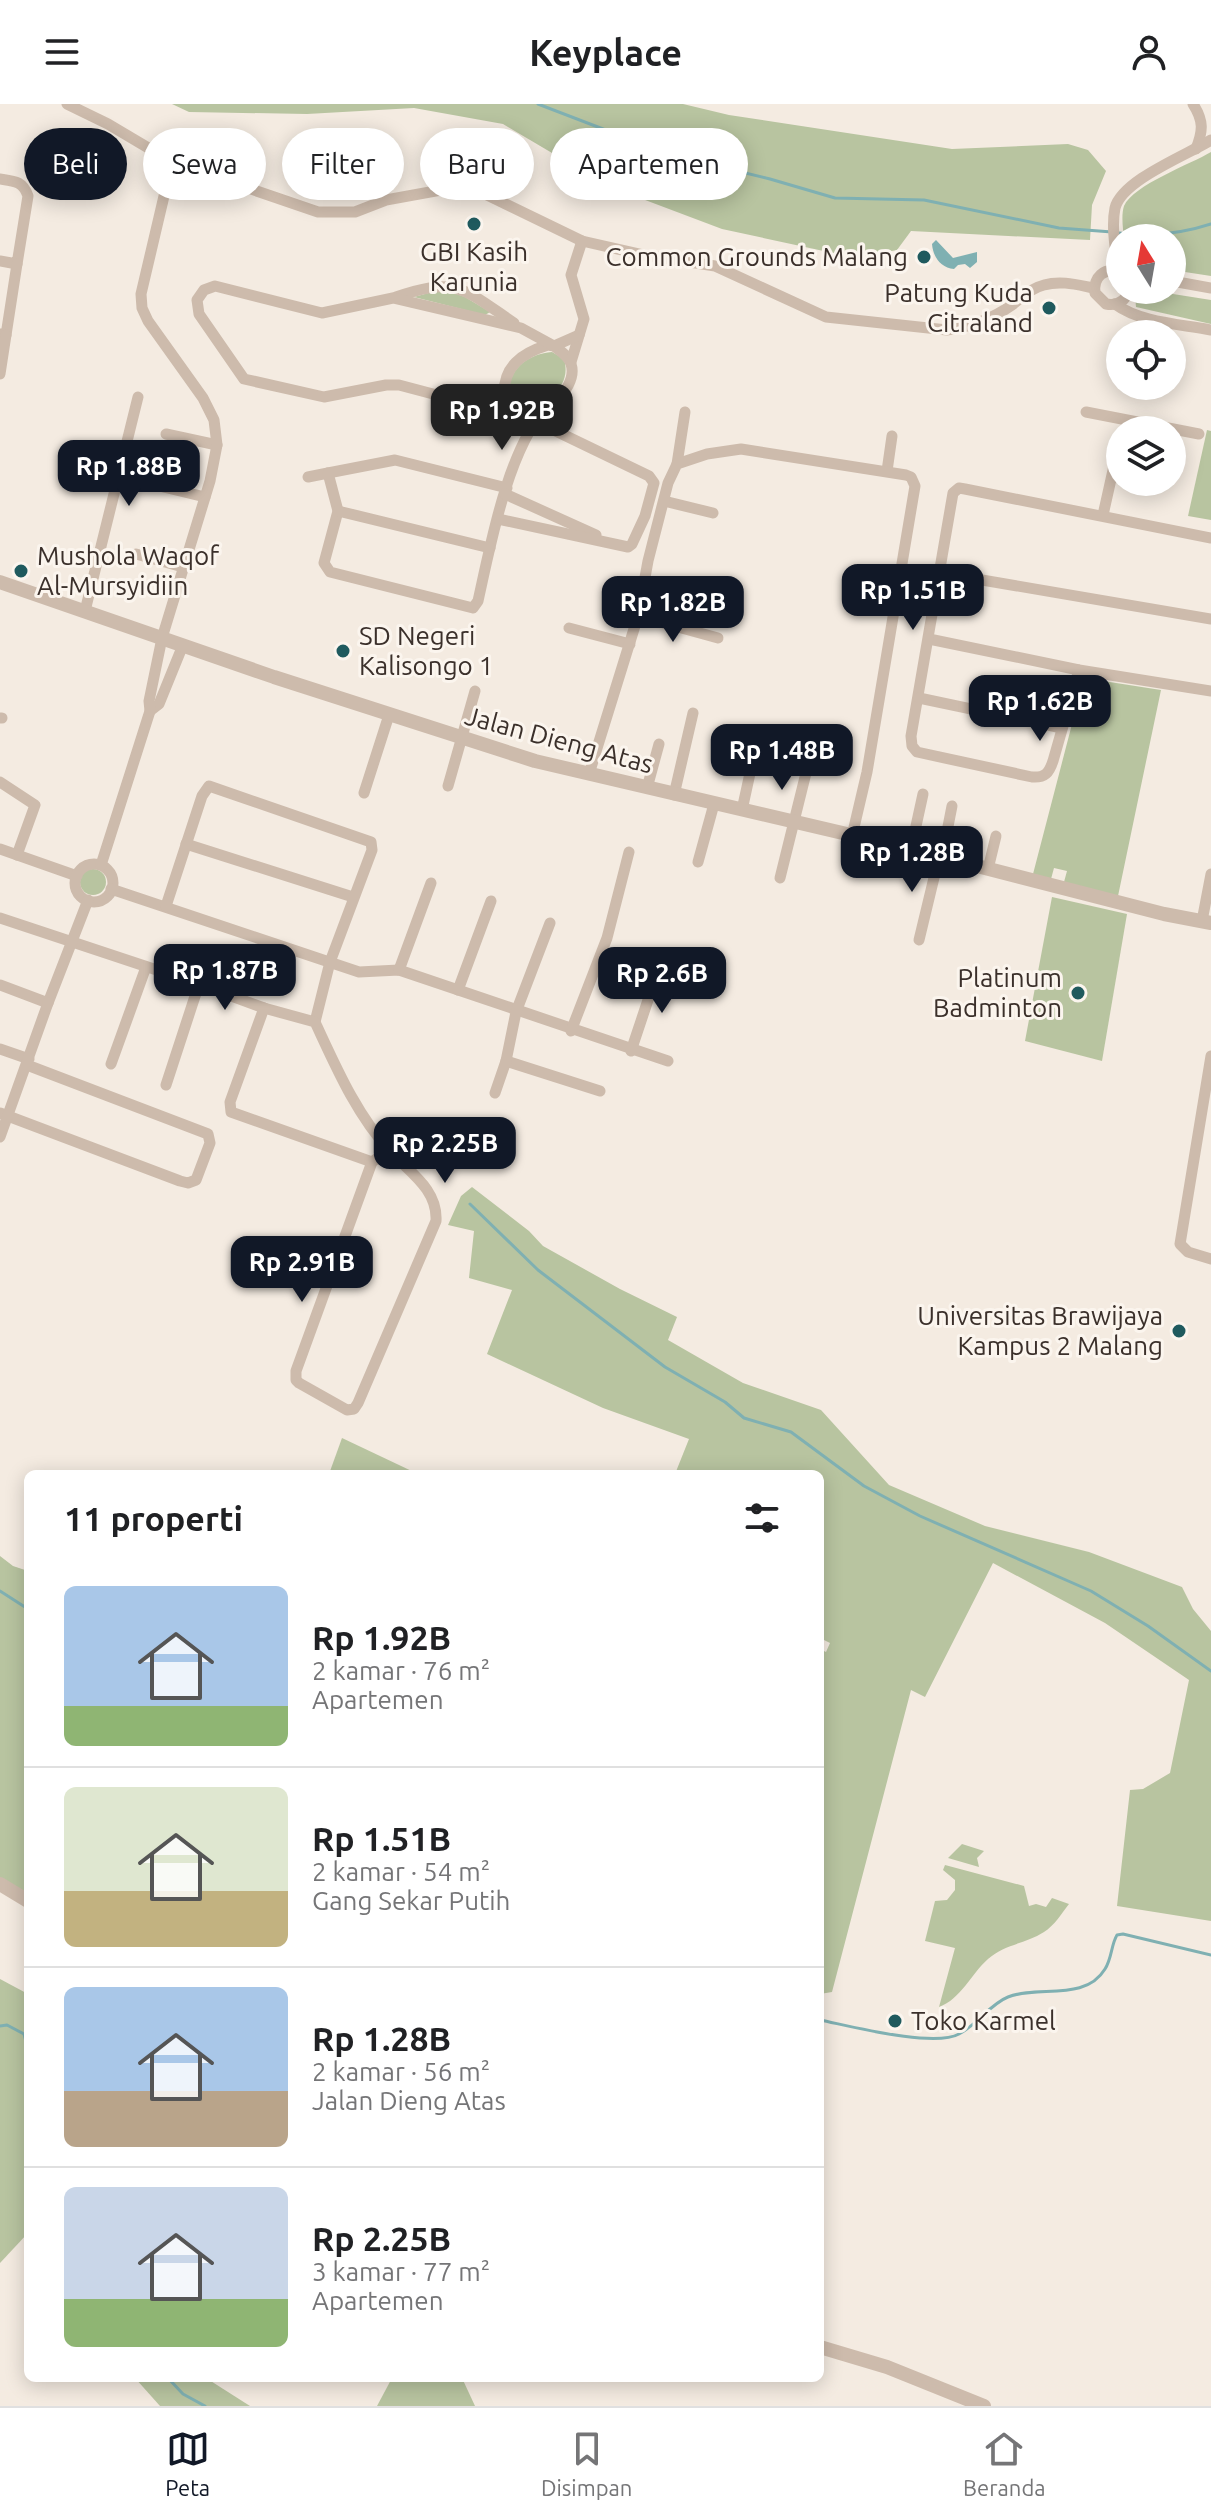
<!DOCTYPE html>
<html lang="id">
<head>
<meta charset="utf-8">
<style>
  :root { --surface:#fff; --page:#f2f2f2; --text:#202124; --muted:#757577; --line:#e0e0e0; --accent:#111827 }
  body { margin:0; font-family:Ubuntu,sans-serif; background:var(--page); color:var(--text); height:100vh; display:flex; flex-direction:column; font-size:30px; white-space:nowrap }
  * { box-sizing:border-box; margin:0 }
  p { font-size:26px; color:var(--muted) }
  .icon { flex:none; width:44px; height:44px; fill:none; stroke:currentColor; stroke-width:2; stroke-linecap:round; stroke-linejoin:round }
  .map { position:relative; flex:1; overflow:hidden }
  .side { position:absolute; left:24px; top:1366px; width:800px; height:912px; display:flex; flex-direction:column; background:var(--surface); border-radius:12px; box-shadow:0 4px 20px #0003 }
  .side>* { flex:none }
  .top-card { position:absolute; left:24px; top:24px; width:800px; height:72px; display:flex; gap:16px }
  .needle { width:52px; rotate:349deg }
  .buttons { position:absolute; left:1106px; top:120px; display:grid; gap:16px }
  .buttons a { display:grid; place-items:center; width:80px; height:80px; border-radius:50%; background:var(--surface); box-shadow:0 4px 20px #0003; font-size:40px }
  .price { position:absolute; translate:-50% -68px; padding:0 18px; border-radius:16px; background:var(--accent); color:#fff; font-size:26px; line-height:52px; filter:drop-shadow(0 2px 4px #0008) }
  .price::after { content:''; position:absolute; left:50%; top:48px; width:24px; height:18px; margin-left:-12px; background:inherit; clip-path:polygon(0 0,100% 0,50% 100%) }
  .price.active { background:#222; color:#fff }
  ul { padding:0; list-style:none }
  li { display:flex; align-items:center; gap:24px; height:200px; padding:0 40px }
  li+li { border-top:2px solid var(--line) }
  li span { display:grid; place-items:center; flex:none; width:224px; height:160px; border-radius:12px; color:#555 }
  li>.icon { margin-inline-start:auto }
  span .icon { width:96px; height:96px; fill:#fffc; stroke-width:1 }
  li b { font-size:34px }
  h2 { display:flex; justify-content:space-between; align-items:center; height:96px; padding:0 40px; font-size:34px }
  .pill { padding:0 28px; border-radius:36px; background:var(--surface); box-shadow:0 4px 20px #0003; font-size:28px; line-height:72px }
  .pill.active { background:var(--accent); color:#fff }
  header { display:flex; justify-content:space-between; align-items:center; height:104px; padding:0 40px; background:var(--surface); font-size:36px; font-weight:600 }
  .tab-bar { display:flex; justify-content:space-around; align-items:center; height:112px; border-top:2px solid var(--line); background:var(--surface); font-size:22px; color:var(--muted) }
  .tab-bar a { display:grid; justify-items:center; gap:4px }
  .tab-bar .active { color:var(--accent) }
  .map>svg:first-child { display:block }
</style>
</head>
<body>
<header><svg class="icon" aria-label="menu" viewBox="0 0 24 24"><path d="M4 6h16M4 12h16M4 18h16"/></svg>Keyplace<svg class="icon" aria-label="person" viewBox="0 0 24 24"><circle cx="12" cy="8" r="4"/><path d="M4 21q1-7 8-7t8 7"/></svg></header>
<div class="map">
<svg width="1211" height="2302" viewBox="0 0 1211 2302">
  <rect width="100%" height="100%" fill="#f4ebe1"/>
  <g fill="#b8c4a0">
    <path d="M172 0H683L729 11 952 45 1068 40 1088 46 1106 67 1092 101 1090 136 911 127 897 146 856 154 722 125 608 82 503 20 414 4 307 10 189 8Z"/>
    <path d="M1211 48V172L1172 166V134H1124C1123 125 1121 111 1124 102 1133 81 1191 60 1211 48Z"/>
    <path d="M443 185 465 193 490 208 485 211 414 193Z"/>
    <path d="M1141 187H1154L1211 196V220L1136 203 1135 191Z"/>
    <path d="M552 248 564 255C572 283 548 298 525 303L510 293C505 267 527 250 552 248Z"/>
    <path d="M1207 326 1211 327V416L1188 412Z"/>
    <path d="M1084 574 1161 586 1118 792 1064 778 1067 767 1054 764 1051 775 1033 770Z"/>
    <circle cx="93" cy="778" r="13"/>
    <path d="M1052 793 1127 810 1102 957 1025 937Z"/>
    <path d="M472 1083 529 1127 543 1142 620 1185 677 1213 668 1236 743 1279 821 1306 889 1381 985 1422 1089 1448 1182 1483 1193 1505 1211 1527V1817L1117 1802 1130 1686 1143 1685 1170 1669 1189 1576 1105 1519 993 1459 925 1593 911 1586 832 1888 820 1890V1545L826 1548 830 1539 820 1534V1370H675L689 1335 603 1304 487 1250 512 1186 469 1174 474 1127 448 1121 461 1092Z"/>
    <path d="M342 1334 418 1370H329Z"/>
    <path d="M0 1452 13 1462 28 1467V1793L0 1774Z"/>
    <path d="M962 1740 984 1747 977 1754 979 1763 948 1754Z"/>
    <path d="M945 1761 1024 1782 1029 1802 1036 1800 1046 1803 1052 1794 1069 1800C1062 1809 1054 1822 1044 1828 1025 1840 1005 1840 988 1855 971 1870 961 1895 939 1903L955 1844 925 1837 935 1797 947 1796 955 1786V1776L943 1766Z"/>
    <path d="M0 1875 28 1890V2129L0 2159Z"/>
    <path d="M135 2274H206L250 2302H160Z"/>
    <path d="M392 2274H462L475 2302H377Z"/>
  </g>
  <path fill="#7fb0b2" d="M936 136 953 154 977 148V158L970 164 965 160 958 161 954 165C941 164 933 153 932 140Z"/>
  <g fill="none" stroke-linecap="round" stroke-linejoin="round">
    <g stroke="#7fb0b2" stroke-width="3">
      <path d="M538 0 671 51 770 75 835 94 924 96 1059 124 1112 128"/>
      <path d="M1119 129C1151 133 1181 130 1211 120"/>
      <path d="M470 1100 538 1166 665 1263 725 1298 744 1314 791 1328 864 1382 920 1412 1091 1487 1148 1522 1211 1567"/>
      <path d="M0 1487 28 1505"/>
      <path d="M820 1916C850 1922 934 1944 959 1930 977 1921 990 1900 1008 1893 1039 1881 1085 1898 1105 1865 1112 1854 1111 1841 1117 1831L1123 1830 1211 1851"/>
      <path d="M0 1922 7 1921 24 1930 28 1945"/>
      <path d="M168 2274 183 2290 205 2302"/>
    </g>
    <g stroke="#cdbbac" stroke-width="11">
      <path d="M67 0 108 20 172 58 318 108H355L386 96 452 84 479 87 582 137 644 151 715 162 826 213 947 226C971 223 992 215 1012 201 1022 193 1031 184 1044 181 1061 176 1078 181 1094 184"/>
      <path d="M1193 0C1204 17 1203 27 1196 45"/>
      <path d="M0 75C14 77 23 77 28 92L17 160 0 157"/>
      <path d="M1118 167C1116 147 1111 124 1115 104 1122 76 1187 51 1211 36"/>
      <path d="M1120 168C1104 163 1093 173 1095 189L1106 200C1117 202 1126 197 1129 186"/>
      <path d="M1172 177 1211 184"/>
      <path d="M396 193C457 172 464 185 514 219"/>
      <path d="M1115 200C1141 219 1180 220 1211 226"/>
      <path d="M0 230 6 231 17 160"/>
      <path d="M548 241 554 242C560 247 569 252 571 260 580 286 532 329 504 292 503 262 522 249 548 241Z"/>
      <path d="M571 258 584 215 571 171 582 137"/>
      <path d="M0 270 6 231"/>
      <path d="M1086 308 1199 330"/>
      <path d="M166 330 217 341"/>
      <path d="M677 360 685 308"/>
      <path d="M887 367 892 332"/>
      <path d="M308 373 328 369"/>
      <path d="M151 380 205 393"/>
      <path d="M507 384 395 356 328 369 338 407 324 459 330 468 473 504 478 497C491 439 507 349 546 303"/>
      <path d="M505 390 596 431"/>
      <path d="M664 397 713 409"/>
      <path d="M338 407 490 444"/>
      <path d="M1103 411 1120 335"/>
      <path d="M498 415 628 443 632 440 645 412 654 379 649 372 535 317 399 281H386L324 293 244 275 199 210 197 196 204 186 215 182 322 209 393 194 521 224 554 242 579 231"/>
      <path d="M136 450 183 463"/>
      <path d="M941 469 1211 515"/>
      <path d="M85 507 138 293"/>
      <path d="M638 512 718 534"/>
      <path d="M569 524 630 540"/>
      <path d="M929 535 1079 566 1211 587"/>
      <path d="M1079 566 1053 657C1049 669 1045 674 1032 673L917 648 912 642 911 632 953 389 959 384 965 385 1211 434"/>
      <path d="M919 594 1062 624"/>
      <path d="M150 607 159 600 183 541"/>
      <path d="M0 614H2"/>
      <path d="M589 670 638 512 648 457 668 379 677 360 707 350 741 345 906 371 911 373 915 382 867 668 852 732"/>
      <path d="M0 678 35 701 17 751"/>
      <path d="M448 682 475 587"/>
      <path d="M647 684 659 640"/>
      <path d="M364 689 389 611"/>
      <path d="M674 691 693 609"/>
      <path d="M742 706 759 628"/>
      <path d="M186 740 353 793"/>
      <path d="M0 745 77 772"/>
      <path d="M911 745 923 690"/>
      <path d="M942 753 952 702"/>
      <path d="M698 758 714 700"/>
      <circle cx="94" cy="779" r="19"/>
      <path d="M101 761 150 607 149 597 162 534 210 377 217 341 214 316 203 294 148 217 142 204 141 190 172 58"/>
      <path d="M988 765 996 732"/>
      <path d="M780 774 806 669"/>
      <path d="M111 785 359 868 399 866 668 957"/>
      <path d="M166 802 202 692 209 682 371 738 372 746 330 858 315 918"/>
      <path d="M0 814 199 880 166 981"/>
      <path d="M1202 817 1211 770"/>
      <path d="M919 836 939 753"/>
      <path d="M399 866 431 779"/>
      <path d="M199 880 264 904 315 918C336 963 356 1010 390 1047 409 1068 438 1085 436 1117L358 1299 354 1305 347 1306 299 1279 296 1276V1267L372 1058 389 1046"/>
      <path d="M0 881 48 899 88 796"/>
      <path d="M458 886 491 797"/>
      <path d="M264 904 230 998 231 1008 372 1058"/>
      <path d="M571 927 607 834 629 748"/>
      <path d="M0 945 29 955"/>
      <path d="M631 947 659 863"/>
      <path d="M1211 952 1180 1140 1188 1148 1211 1155"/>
      <path d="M506 957 600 987"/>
      <path d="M111 960 146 863"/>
      <path d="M495 989 506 957 516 908 550 819"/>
      <path d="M0 1009 180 1077 188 1079 196 1076 210 1039 208 1030 27 961"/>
      <path d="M0 1033 48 899"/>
    </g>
    <g stroke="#cdbbac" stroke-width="14">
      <path d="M0 478 274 573 535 657 911 745 1164 810 1211 819"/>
      <path d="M0 1780 28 1797"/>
      <path d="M820 2243 887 2263 984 2302"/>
    </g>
  </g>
  <g fill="#1f5a5e" stroke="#fbf5ee" stroke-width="3">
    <circle cx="474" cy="120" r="8"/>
    <circle cx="924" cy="153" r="8"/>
    <circle cx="1049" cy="204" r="8"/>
    <circle cx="21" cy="467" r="8"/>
    <circle cx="343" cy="547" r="8"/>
    <circle cx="1078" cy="889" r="8"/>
    <circle cx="1179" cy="1227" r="8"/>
    <circle cx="895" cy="1917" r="8"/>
  </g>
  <g text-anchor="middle" stroke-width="6" stroke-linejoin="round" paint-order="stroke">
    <g font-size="26" fill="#3b302b" stroke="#fbf5ee" text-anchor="end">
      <text x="474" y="157" text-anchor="middle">GBI Kasih<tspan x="474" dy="30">Karunia</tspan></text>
      <text x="908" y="162">Common Grounds Malang</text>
      <text x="1033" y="198">Patung Kuda<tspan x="1033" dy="30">Citraland</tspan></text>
      <text x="37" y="461" text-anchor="start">Mushola Waqof<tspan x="37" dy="30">Al-Mursyidiin</tspan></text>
      <text x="359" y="541" text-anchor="start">SD Negeri<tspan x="359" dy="30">Kalisongo 1</tspan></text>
      <text x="1062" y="883">Platinum<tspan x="1062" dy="30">Badminton</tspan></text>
      <text x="1163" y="1221">Universitas Brawijaya<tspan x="1163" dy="30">Kampus 2 Malang</tspan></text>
      <text x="911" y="1926" text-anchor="start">Toko Karmel</text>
    </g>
    <g font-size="26" fill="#3b302b" stroke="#fbf5ee">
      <text transform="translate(559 636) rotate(15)" y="9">Jalan Dieng Atas</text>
    </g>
  </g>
</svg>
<div class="buttons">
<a><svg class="needle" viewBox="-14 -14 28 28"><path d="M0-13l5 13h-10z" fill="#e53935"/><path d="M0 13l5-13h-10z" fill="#757577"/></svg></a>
<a><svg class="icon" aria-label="locate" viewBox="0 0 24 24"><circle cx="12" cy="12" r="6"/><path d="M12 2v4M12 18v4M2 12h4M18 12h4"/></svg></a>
<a><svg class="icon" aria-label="layers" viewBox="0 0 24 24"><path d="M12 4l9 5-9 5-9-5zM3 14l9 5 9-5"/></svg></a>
</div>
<b class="price active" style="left:502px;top:348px">Rp 1.92B</b>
<b class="price" style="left:129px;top:404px">Rp 1.88B</b>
<b class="price" style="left:913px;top:528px">Rp 1.51B</b>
<b class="price" style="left:673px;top:540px">Rp 1.82B</b>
<b class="price" style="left:1040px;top:639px">Rp 1.62B</b>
<b class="price" style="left:782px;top:688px">Rp 1.48B</b>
<b class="price" style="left:912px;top:790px">Rp 1.28B</b>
<b class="price" style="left:225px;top:908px">Rp 1.87B</b>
<b class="price" style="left:662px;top:911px">Rp 2.6B</b>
<b class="price" style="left:445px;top:1081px">Rp 2.25B</b>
<b class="price" style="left:302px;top:1200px">Rp 2.91B</b>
<div class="top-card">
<a class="pill active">Beli</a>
<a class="pill">Sewa</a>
<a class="pill">Filter</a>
<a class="pill">Baru</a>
<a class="pill">Apartemen</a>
</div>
<section class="side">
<h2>11 properti<svg class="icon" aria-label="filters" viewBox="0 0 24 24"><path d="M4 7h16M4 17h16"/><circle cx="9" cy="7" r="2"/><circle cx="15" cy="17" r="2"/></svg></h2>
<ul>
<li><span style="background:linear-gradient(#a9c7e8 75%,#8fb573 0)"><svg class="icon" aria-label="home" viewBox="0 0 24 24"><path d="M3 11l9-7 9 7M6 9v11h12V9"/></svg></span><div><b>Rp 1.92B</b><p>2 kamar · 76 m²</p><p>Apartemen</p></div></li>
<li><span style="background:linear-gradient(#dfe7d0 65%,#c2b280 0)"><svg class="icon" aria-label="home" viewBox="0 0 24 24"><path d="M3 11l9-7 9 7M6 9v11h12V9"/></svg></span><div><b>Rp 1.51B</b><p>2 kamar · 54 m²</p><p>Gang Sekar Putih</p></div></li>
<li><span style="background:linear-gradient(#a9c7e8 65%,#b9a48a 0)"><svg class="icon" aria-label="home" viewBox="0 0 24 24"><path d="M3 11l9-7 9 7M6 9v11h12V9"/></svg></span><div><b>Rp 1.28B</b><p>2 kamar · 56 m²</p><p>Jalan Dieng Atas</p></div></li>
<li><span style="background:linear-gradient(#c9d6e8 70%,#8fb573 0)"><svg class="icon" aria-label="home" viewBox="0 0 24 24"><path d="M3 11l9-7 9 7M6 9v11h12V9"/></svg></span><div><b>Rp 2.25B</b><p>3 kamar · 77 m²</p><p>Apartemen</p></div></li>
</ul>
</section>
</div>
<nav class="tab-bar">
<a class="active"><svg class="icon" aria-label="map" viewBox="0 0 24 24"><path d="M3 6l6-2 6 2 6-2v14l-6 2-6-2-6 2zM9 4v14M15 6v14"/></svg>Peta</a>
<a><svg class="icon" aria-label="saved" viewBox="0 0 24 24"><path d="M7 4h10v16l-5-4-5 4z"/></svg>Disimpan</a>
<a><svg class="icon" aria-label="home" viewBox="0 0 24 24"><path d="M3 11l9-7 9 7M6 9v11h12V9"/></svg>Beranda</a>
</nav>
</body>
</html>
